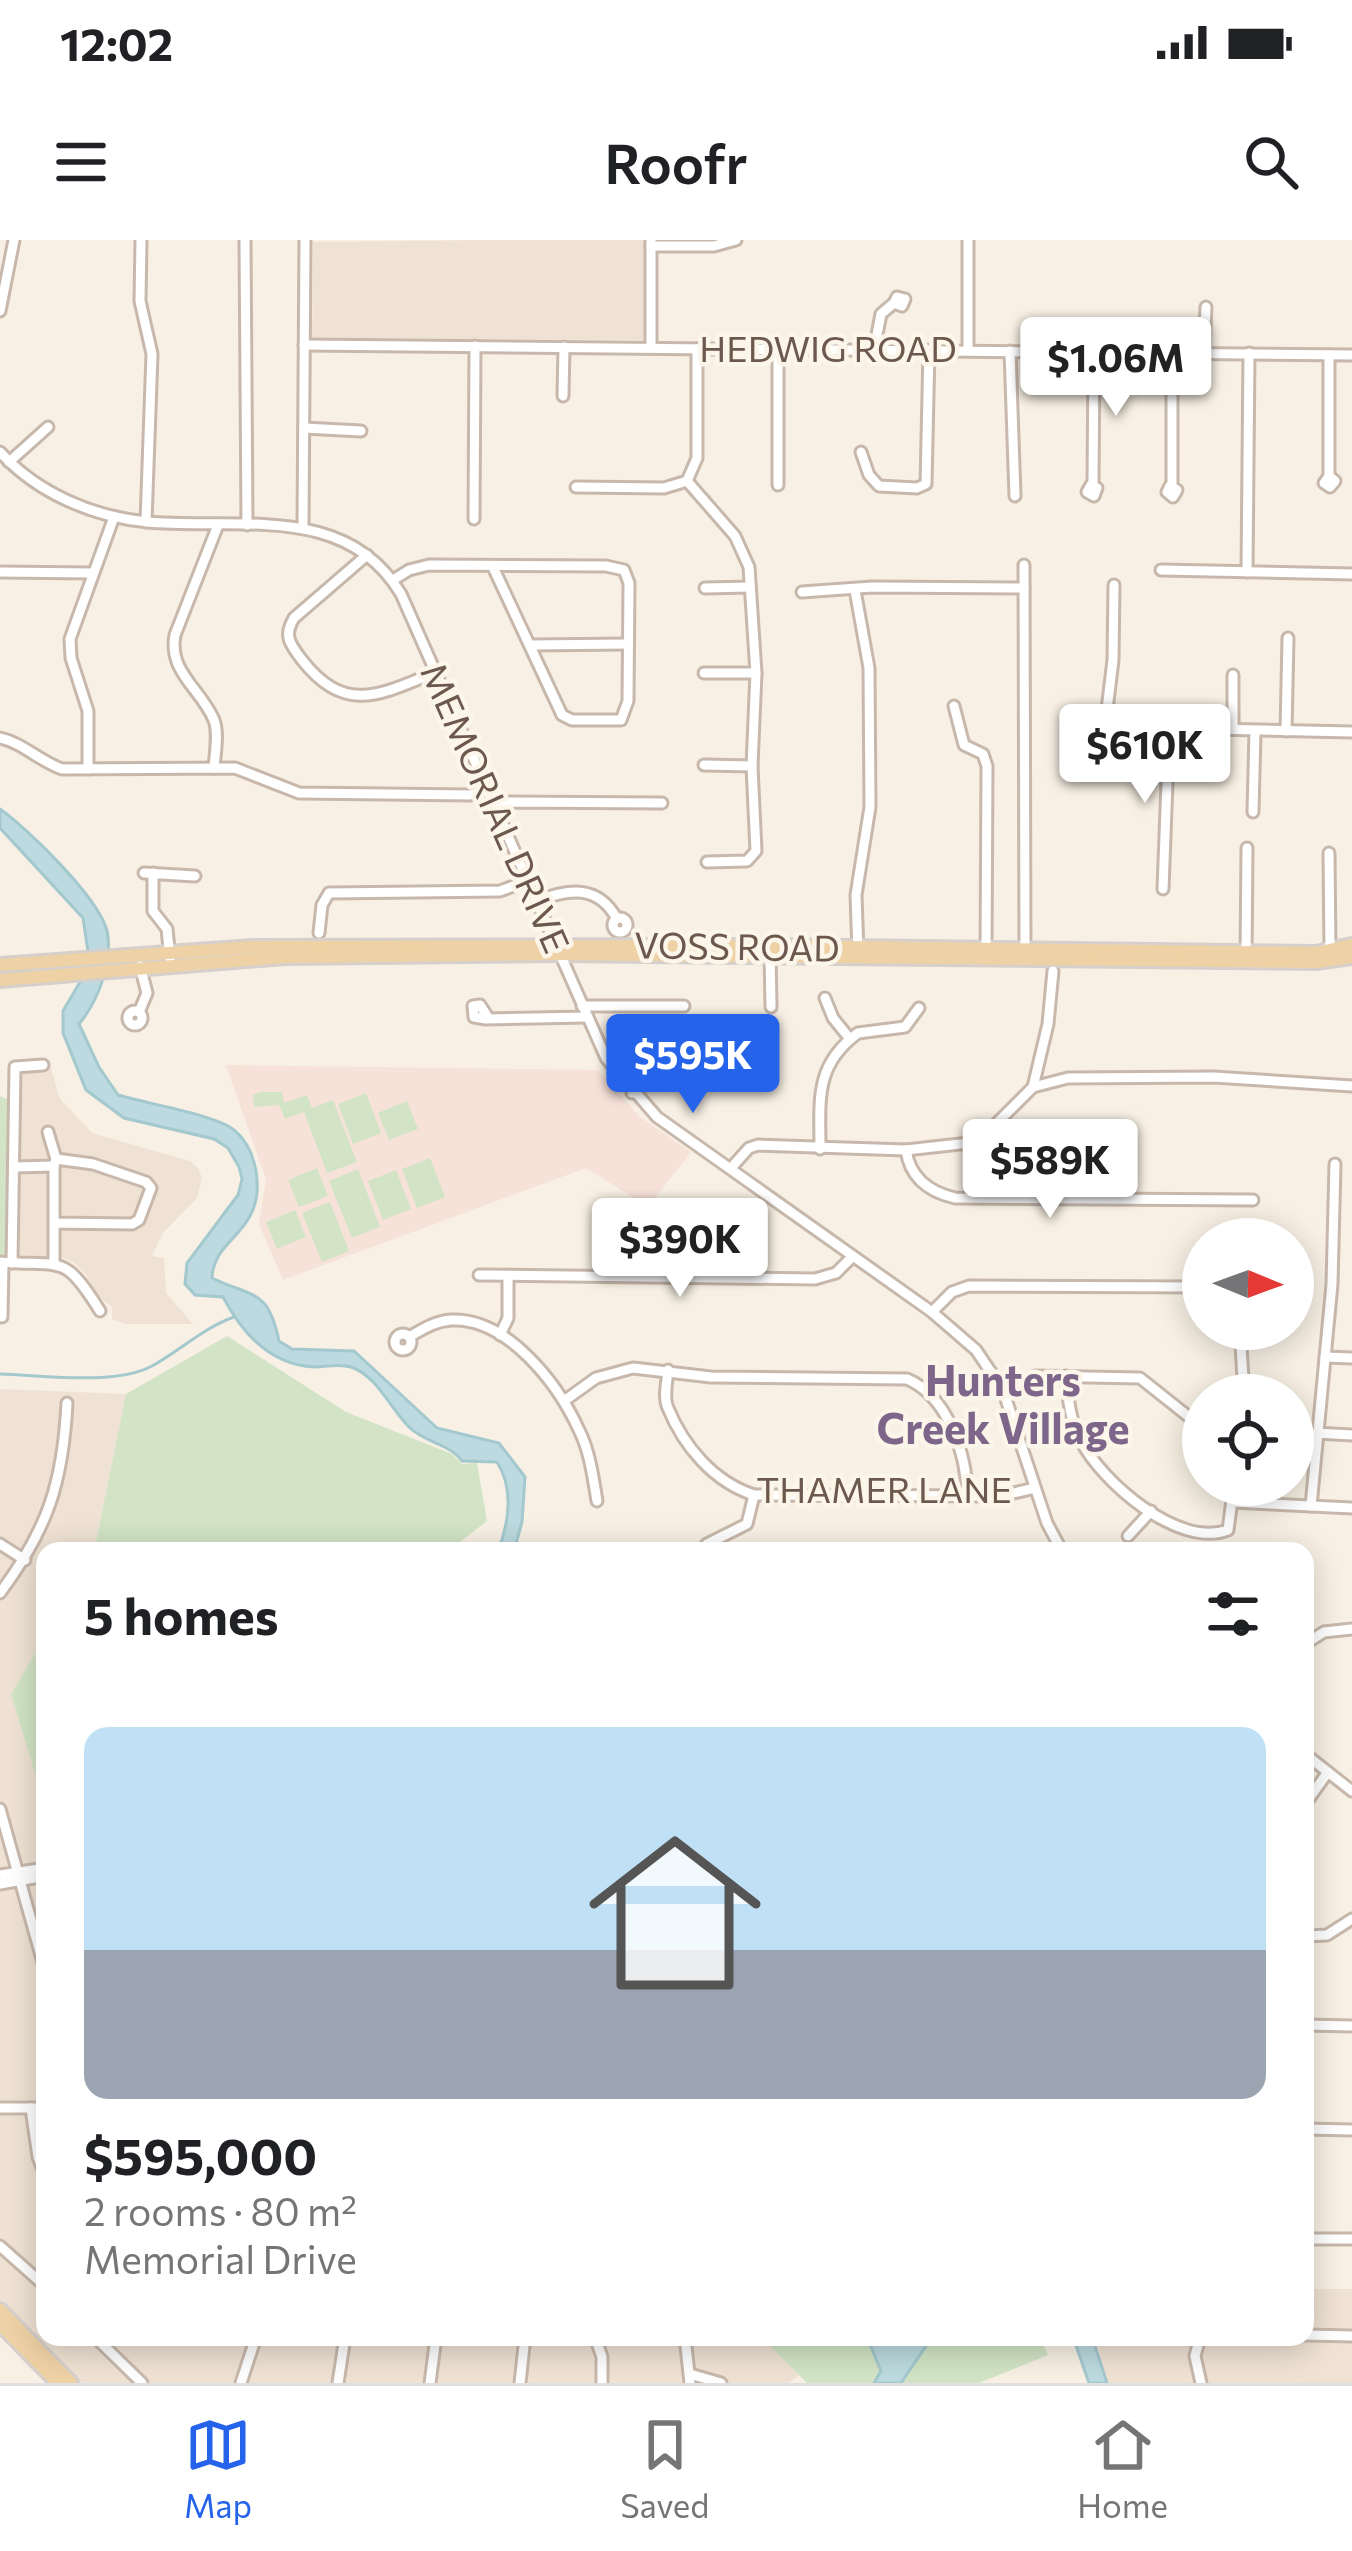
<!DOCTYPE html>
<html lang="en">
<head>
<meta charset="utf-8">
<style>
  :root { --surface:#fff; --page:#f2f2f2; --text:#202124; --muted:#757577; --line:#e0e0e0; --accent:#2563eb }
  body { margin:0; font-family:Commissioner,sans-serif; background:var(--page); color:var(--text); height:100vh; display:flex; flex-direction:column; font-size:45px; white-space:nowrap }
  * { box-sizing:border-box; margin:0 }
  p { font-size:39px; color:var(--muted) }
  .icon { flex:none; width:66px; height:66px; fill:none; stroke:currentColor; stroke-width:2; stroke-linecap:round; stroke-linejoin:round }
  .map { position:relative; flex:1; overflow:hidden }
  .details { position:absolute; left:36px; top:1302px; width:1278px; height:804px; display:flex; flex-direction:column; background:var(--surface); border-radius:24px; box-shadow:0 6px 30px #0003 }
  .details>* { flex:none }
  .needle { width:78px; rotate:91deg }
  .tools { position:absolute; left:1182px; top:978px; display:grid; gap:24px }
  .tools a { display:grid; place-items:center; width:132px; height:132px; border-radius:50%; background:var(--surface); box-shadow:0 6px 30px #0003; font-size:60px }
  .price { position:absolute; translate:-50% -102px; padding:0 27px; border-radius:12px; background:#fff; color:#222; font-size:39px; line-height:78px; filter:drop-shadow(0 3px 6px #0008) }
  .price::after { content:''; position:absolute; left:50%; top:72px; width:36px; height:27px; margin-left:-18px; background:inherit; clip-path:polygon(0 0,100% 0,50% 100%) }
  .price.active { background:var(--accent); color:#fff }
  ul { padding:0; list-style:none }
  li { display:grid; align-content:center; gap:24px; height:636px; padding:0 48px }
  li span { display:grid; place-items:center; height:372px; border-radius:24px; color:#555 }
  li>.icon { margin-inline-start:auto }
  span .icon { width:216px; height:216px; fill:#fffc; stroke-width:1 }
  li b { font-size:51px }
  h2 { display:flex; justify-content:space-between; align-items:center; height:144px; padding:0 48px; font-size:51px }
  .status { display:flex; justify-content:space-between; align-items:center; height:84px; padding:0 60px; background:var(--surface); direction:ltr }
  .status svg { height:33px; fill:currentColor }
  header { display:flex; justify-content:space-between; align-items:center; height:156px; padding:0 48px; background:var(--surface); font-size:54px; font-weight:600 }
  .dock { display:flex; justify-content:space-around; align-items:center; height:168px; border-top:3px solid var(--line); background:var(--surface); font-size:33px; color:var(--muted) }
  .dock a { display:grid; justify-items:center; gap:6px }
  .dock .active { color:var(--accent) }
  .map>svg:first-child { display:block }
</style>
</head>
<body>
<div class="status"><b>12:02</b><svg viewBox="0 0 49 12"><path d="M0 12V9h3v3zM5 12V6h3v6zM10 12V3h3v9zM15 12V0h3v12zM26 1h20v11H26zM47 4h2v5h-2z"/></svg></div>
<header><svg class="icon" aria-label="menu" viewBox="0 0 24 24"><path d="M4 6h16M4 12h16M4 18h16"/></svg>Roofr<svg class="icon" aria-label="search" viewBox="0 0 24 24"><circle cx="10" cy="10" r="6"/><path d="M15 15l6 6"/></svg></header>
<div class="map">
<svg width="1352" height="2143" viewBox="0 0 1352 2143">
  <rect width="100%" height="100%" fill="#f8f0e4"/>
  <g fill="#efe2d4">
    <path d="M483 0H644V100L312 98 313 2Z"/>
    <path d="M12 821 49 822 60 859 92 893 190 921 198 928 202 938 197 958 163 993 152 1016 164 1018 166 1053 193 1084H126L112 1079V1067L98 1056 85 1033 73 1022 61 1017H10Z"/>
    <path d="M0 1149 126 1154 94 1311H45V1397L11 1454 45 1567V2097H761L799 2135 789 2143H82L0 2062Z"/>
    <path d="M1305 2049H1352V2143H1107L1092 2097H1305Z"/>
  </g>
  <path fill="#f7e2d9" d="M226 825 598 830 639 876 691 912 648 967 586 928 283 1040 259 984 266 940Z"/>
  <g fill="#d2e4c5">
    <path d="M260 852H282L284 863 307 855 312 868 333 860 357 922 327 933 304 872 285 879 279 865 254 867 253 855Z"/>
    <path d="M366 853 381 893 353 904 338 864Z"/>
    <path d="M0 856 11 861 9 1014 0 1015Z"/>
    <path d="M407 861 418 889 389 900 378 873Z"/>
    <path d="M430 918 445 957 417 968 402 929Z"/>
    <path d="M317 928 328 956 299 967 288 940Z"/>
    <path d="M358 929 380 987 352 998 329 941Z"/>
    <path d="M396 930 411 969 383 980 368 941Z"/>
    <path d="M330 962 349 1011 322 1022 302 973Z"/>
    <path d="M295 970 306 997 277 1009 266 982Z"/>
    <path d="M227 1096 346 1172 452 1214 462 1224 477 1223 487 1281 448 1311H94L126 1154Z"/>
    <path d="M45 1397V1567L11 1454Z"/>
    <path d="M761 2097H1040L1048 2115 979 2143H807Z"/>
  </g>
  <g fill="#bcdadf" stroke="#a3c9cf" stroke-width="3">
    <path d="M0 569C28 589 105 663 108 696 111 726 98 761 79 784L99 827 118 855C145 863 216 875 234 890 257 909 264 950 250 976 238 999 213 1009 212 1038 253 1058 268 1048 279 1101L292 1109 354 1111 437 1188 499 1203 525 1237 522 1282 514 1311H498C509 1283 514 1248 497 1222L462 1221C449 1203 425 1203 409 1187 390 1168 377 1136 351 1127 338 1123 327 1127 314 1127 270 1125 242 1093 223 1057L195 1055 185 1044 187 1023 238 955 242 939 239 927 228 908 214 899 124 878 86 850 63 793V771L90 725 83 678 0 588Z"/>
    <path d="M867 2097H928V2103L901 2143H874L881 2131Z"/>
    <path d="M1073 2097H1092L1107 2143H1089Z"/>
  </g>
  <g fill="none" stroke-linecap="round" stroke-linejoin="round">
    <path stroke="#a3c9cf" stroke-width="3" d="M0 1134C42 1135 115 1146 152 1126 181 1110 203 1088 234 1077"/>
    <defs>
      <g id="minor">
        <path d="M141 0 140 61 152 114 146 282"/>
        <path d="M245 0 247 285"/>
        <path d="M651 6H714L736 0"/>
        <path d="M0 71 14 0"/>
        <path d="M304 105 1352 115"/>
        <path d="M651 107V0"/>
        <path d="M874 110 881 74 894 63 902 66 905 59 897 57 894 63"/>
        <path d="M968 110V0"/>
        <path d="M1010 111 1015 256"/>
        <path d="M1204 113 1206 67"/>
        <path d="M563 156 564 107"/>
        <path d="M304 188 361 191"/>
        <path d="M0 212C37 253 93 277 148 282 238 290 346 262 401 354L606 818 657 877 932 1072 976 1110 1003 1150 1047 1283 1062 1311"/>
        <path d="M861 212 869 235 879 246 917 248 926 244 929 110"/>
        <path d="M9 222 48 187"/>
        <path d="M1329 236V115"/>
        <path d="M1329 236 1335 241 1330 247 1324 243Z"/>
        <path d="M687 241 735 296 749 327 756 433 752 526 756 611 747 621 707 622"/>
        <path d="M778 245V109"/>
        <path d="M1091 245 1097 248 1094 256 1087 252Z"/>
        <path d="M1093 245 1094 112"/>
        <path d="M1170 246 1177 250 1173 257 1167 252Z"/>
        <path d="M1172 246V113"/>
        <path d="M576 247 664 248 687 241 697 218V109"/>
        <path d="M474 279 475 106"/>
        <path d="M303 286 305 0"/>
        <path d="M367 315 294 378C283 396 290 404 302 420 345 475 380 455 436 432"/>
        <path d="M1024 325 1025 714"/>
        <path d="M1161 330 1352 334"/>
        <path d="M0 332 91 333"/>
        <path d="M1247 332 1249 113"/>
        <path d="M393 340 409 330 429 325 606 326 624 330 629 343 628 461 621 480H572L562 475 493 327"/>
        <path d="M1114 345 1113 420 1106 478 1112 487 1352 492"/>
        <path d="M705 348 750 347"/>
        <path d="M855 350 869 428 870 567 856 655 858 712"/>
        <path d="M802 352 872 347 1024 348"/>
        <path d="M530 405 628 404"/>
        <path d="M704 433H756"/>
        <path d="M954 466 964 505 983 514 987 526 986 715"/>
        <path d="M1233 489V435"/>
        <path d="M1286 491 1288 398"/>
        <path d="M0 498C23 503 39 521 62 529L235 528 299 553 470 555 487 550"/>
        <path d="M704 525 752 526"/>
        <path d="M214 528C215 513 219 494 214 480 201 449 168 432 175 395L218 285"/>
        <path d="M88 529V471L71 418 70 399 114 277"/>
        <path d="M496 569 509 562 662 563"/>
        <path d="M1253 572 1255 491"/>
        <path d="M1329 613 1330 712"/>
        <path d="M144 633 195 636"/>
        <path d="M153 633V671L167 689 170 719"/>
        <path d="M1163 649 1169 489"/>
        <path d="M536 661C569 649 598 644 617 679"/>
        <circle cx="620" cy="685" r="7"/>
        <path d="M319 693 322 665 329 653 500 651 527 641"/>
        <path d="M770 712 771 767"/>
        <path d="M1246 716 1247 608"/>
        <path d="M825 758 833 778 850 799"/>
        <path d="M582 766H684"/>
        <circle cx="135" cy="778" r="7"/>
        <path d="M139 772 147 753 140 726"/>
        <path d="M489 779 480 765 473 766 474 777 486 779 587 777"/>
        <path d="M1033 847 1048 784 1053 731"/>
        <path d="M632 853 648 841H725"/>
        <path d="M48 892 56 919"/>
        <path d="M820 909C820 861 814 825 858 793L905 787 919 768"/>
        <path d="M906 910C910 938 929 952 955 958L1253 960"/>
        <path d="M15 927 54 926"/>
        <path d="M731 928 749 908 758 905 906 910 969 903 991 889 1033 847 1068 838 1214 837 1352 846"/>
        <path d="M0 1022C63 1027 63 1012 100 1071"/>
        <path d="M12 1023 15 827 43 825"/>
        <path d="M54 1023V926L56 919 93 924 146 942 151 948 139 980 132 984 54 983"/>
        <path d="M479 1035 815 1039 836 1033 852 1017"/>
        <path d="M932 1072 952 1052 969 1046 1203 1047"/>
        <path d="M2 1077 3 1023"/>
        <path d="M1240 1089 1244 1155"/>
        <circle cx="403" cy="1102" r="8"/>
        <path d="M500 1095 508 1078V1036"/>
        <path d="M409 1097C423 1089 435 1081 451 1080 507 1077 558 1144 579 1190 590 1212 593 1237 597 1261"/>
        <path d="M1325 1117 1352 1118"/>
        <path d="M668 1130C667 1142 663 1158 668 1168 684 1207 714 1242 754 1255L1001 1256 1035 1248"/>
        <path d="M1066 1136C1068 1158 1070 1181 1081 1201 1102 1242 1179 1309 1228 1290L1234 1245"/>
        <path d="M1003 1150 1035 1136 1140 1138 1203 1188"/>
        <path d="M564 1161 596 1138 633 1128 711 1137 907 1139C948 1156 967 1215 967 1256"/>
        <path d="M1316 1193 1352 1195"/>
        <path d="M1232 1262 1352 1268"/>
        <path d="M1311 1266 1332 1044 1335 924"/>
        <path d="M1128 1296 1151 1271"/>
        <path d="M0 1304 25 1320"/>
        <path d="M701 1311 707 1304 747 1284 754 1255"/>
        <path d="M0 1353C48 1289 63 1242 67 1163"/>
        <path d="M1305 1404 1324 1392 1352 1389"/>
        <path d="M1305 1514 1352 1551"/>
        <path d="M1305 1564 1328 1532"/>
        <path d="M0 1569 45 1730"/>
        <path d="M0 1635 45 1628"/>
        <path d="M0 1644 45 1636"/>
        <path d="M1305 1696 1327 1695 1352 1679"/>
        <path d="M1305 1785 1352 1786"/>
        <path d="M0 1868H45"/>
        <path d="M31 1868 38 1917 45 1935"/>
        <path d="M1305 1889 1352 1890"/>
        <path d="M1305 1999H1352"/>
        <path d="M0 2006 45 2046"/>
        <path d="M1305 2095 1352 2096"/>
        <path d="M95 2097 142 2143"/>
        <path d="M595 2097 602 2117V2143"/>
        <path d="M685 2097 690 2143"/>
        <path d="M690 2134 721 2143"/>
        <path d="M241 2143 256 2097"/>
        <path d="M338 2143 345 2097"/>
        <path d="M430 2143 436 2097"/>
        <path d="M520 2143 525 2097"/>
        <path d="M1201 2143 1195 2116 1199 2101 1204 2097"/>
      </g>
      <g id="major">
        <path d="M0 725 253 707 770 706 1316 713 1352 705"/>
        <path d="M0 740 285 717 560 714 1316 722 1352 717"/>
        <path d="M0 2070 71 2143"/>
        <path d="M0 2084 58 2143"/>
      </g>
    </defs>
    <use href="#minor" stroke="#c8b8ac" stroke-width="15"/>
    <use href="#major" stroke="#d6d0cd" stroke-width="18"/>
    <use href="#minor" stroke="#fff" stroke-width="9"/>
    <use href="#major" stroke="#eed2a5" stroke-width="12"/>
  </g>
  <g text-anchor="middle" stroke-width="9" stroke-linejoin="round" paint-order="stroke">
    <g font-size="36" fill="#6d584d" stroke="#fcf5ea">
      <text x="828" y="122">HEDWIG ROAD</text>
      <text transform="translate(495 568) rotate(66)" y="13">MEMORIAL DRIVE</text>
      <text transform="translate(737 707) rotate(1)" y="13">VOSS ROAD</text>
      <text x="884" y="1263">THAMER LANE</text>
    </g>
    <g font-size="42" font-weight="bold" fill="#7d668a" stroke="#fcf5ea">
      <text x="1003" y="1156">Hunters<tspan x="1003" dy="48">Creek Village</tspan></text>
    </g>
  </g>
</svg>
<div class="tools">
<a><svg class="needle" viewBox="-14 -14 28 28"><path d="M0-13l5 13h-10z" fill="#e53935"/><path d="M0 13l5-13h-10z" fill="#757577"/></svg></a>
<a><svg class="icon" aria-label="locate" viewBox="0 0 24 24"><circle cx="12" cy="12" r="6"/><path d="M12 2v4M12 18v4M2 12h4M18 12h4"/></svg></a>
</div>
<b class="price" style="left:1116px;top:179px">$1.06M</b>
<b class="price" style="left:1145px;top:566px">$610K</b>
<b class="price active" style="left:693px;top:876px">$595K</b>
<b class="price" style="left:1050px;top:981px">$589K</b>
<b class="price" style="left:680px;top:1060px">$390K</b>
<section class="details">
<h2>5 homes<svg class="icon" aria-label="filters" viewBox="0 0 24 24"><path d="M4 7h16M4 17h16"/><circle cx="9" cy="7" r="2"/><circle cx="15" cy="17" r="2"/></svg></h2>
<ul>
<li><span style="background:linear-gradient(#bfe0f5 60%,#9aa5b1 0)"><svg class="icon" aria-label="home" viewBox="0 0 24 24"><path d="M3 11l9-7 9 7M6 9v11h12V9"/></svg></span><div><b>$595,000</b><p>2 rooms · 80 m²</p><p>Memorial Drive</p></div></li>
</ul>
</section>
</div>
<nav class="dock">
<a class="active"><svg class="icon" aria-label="map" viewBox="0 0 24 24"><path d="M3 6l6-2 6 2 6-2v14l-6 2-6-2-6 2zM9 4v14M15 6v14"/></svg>Map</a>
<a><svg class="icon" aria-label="saved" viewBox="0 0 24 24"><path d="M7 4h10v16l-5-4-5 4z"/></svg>Saved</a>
<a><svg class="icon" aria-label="home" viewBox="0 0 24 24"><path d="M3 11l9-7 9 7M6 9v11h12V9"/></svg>Home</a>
</nav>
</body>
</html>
